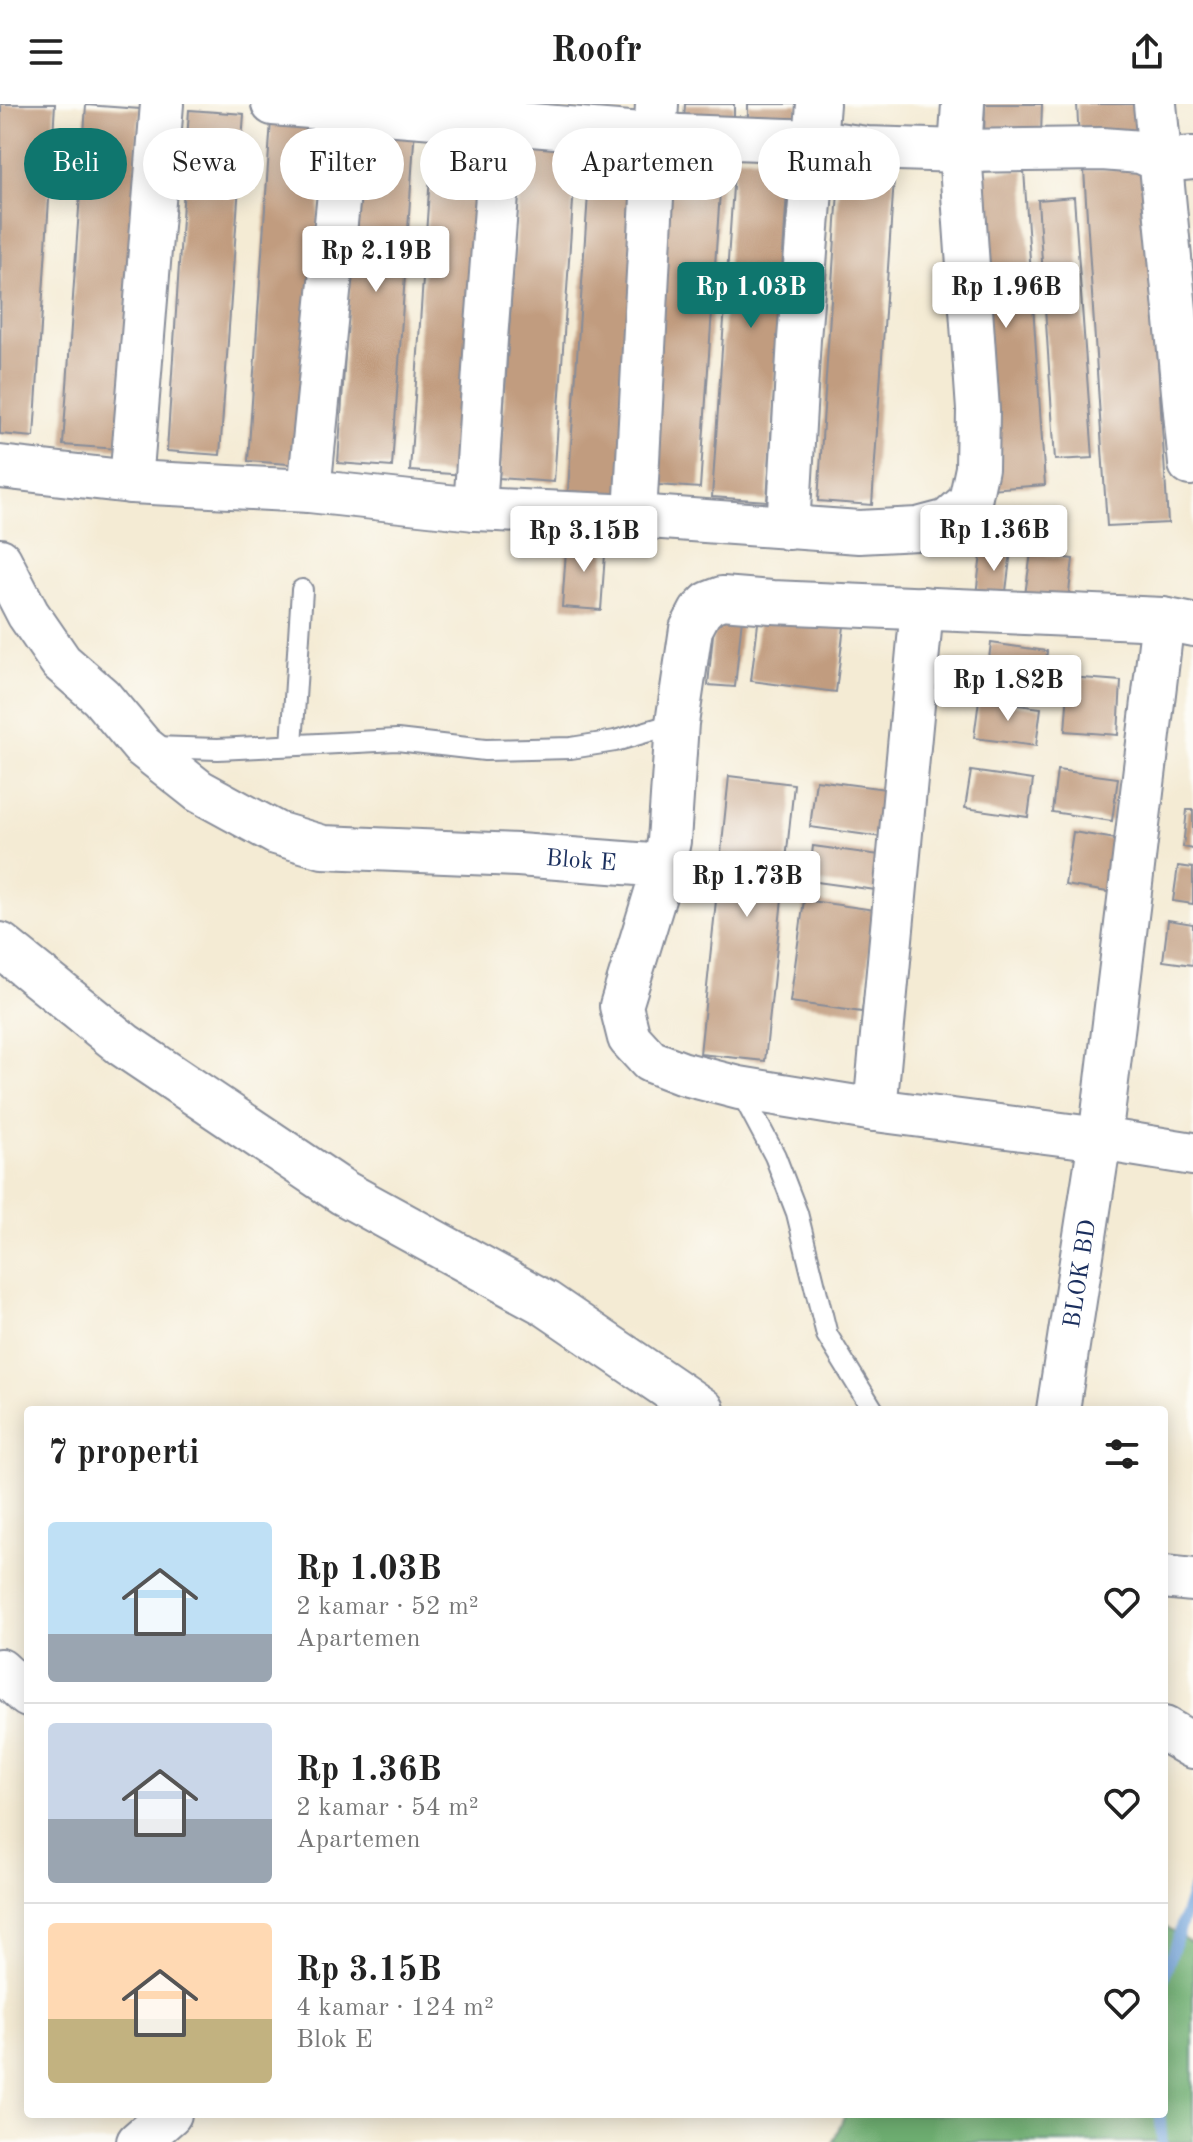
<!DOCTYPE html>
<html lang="id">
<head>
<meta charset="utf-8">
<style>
  :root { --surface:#fff; --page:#f6f6f6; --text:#222; --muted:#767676; --line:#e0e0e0; --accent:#0f766e }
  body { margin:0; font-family:"Old Standard TT",serif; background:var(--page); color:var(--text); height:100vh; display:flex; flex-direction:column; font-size:30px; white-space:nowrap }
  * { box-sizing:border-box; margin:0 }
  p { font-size:26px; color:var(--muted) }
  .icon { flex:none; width:44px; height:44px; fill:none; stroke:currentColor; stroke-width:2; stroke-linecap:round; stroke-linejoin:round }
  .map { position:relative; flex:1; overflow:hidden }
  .side { position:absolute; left:24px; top:1302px; width:1144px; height:712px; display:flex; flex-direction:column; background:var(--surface); border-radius:8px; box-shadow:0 4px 20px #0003 }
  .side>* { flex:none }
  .top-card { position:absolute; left:24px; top:24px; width:1146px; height:72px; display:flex; gap:16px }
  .price { position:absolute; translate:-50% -68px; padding:0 18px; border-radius:8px; background:#fff; color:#222; font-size:26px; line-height:52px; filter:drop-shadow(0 2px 4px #0008) }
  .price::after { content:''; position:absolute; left:50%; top:48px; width:24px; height:18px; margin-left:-12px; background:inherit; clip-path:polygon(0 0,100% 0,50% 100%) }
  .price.on { background:var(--accent); color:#fff }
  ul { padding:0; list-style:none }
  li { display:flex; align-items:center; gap:24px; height:200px; padding:0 24px }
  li+li { border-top:2px solid var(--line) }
  li span { display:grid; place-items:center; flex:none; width:224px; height:160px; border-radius:8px; color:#555 }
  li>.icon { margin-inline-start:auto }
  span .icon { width:96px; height:96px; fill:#fffc; stroke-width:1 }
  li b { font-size:34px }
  h2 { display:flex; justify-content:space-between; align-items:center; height:96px; padding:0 24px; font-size:34px }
  .chip { padding:0 28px; border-radius:36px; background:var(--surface); box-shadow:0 4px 20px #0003; font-size:28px; line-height:72px }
  .chip.on { background:var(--accent); color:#fff }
  header { display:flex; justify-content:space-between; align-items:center; height:104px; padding:0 24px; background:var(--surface); font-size:36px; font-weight:700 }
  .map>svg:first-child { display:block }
</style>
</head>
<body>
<header><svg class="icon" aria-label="menu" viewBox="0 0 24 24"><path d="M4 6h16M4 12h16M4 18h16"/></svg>Roofr<svg class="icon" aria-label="share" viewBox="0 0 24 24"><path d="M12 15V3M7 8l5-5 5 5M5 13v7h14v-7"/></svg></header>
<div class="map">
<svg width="1193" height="2038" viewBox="0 0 1193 2038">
  <rect width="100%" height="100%" fill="#fdfcf7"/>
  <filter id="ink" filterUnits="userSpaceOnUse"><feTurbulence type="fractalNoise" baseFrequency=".0125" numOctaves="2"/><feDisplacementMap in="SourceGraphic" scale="16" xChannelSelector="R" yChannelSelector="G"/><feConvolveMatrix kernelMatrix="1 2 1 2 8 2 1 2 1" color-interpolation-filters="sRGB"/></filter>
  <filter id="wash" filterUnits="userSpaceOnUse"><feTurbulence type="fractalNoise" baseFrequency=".006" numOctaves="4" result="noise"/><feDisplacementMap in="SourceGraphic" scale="32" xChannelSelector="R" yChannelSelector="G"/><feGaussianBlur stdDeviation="1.8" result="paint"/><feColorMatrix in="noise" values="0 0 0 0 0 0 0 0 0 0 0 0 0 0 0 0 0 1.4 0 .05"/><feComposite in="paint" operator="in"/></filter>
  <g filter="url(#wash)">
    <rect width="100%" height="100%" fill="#f4ebd4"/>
    <path fill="#6eae71" stroke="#446e68" stroke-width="2" d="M1164 1821 1188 1837 1193 1838V2038H833L845 2010H1164Z"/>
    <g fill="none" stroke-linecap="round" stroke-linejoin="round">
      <g stroke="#6fa3db" stroke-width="11">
        <path d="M1164 1874 1193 1785"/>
        <path d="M1160 2010 1162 2038"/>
      </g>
    </g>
    <g id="blocks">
      <g fill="#c19c7f">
        <path d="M1 0H55L34 333 0 330Z"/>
        <path d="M685 0H734V19L684 18Z"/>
        <path d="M748 0H798L797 15 748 13Z"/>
        <path d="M985 0H1042L1041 32 984 31Z"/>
        <path d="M1077 0H1134L1137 33 1079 37Z"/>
        <path d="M86 1 140 5 118 345 63 341Z"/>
        <path d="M189 6 244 10 220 351 167 347Z"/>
        <path d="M271 16 325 20 302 361 248 357Z"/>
        <path d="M360 18 415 22 392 363 338 359Z"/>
        <path d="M433 27 488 31 465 371 410 367Z"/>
        <path d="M522 35 577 38 554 378 499 374Z"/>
        <path d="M668 40 723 43 700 384 645 380Z"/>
        <path d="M591 46 645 51 623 391 568 387Z"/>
        <path d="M735 53 789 57 767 397 712 393Z"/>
        <path d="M840 56 895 60 872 401 818 397Z"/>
        <path d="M1146 63 1168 419 1107 422 1084 66Z"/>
        <path d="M1024 66 1045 381 989 385 968 70Z"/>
        <path d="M1074 93 1093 354 1055 356 1038 96Z"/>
        <path d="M567 433 606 436 601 506 562 503Z"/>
        <path d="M982 443 1011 447 1005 495 976 491Z"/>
        <path d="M1031 449 1073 455 1068 496 1025 491Z"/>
        <path d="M715 511 742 514 735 583 708 581Z"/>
        <path d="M759 511 844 522 836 588 751 577Z"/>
        <path d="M991 539 1047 547 1043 587 986 579Z"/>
        <path d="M1069 573 1121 577 1118 631 1065 627Z"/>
        <path d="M979 596 1041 604 1036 642 974 634Z"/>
        <path d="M1057 666 1118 674 1112 717 1052 708Z"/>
        <path d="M971 667 1033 676 1028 713 965 704Z"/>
        <path d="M729 672 794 680 765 957 700 950Z"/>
        <path d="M816 676 894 686 889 734 810 723Z"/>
        <path d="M1187 706H1193V745L1183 743Z"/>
        <path d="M1073 728 1122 736 1114 789 1065 781Z"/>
        <path d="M813 742 880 751 876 786 809 777Z"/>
        <path d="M1178 762 1193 764V800L1173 797Z"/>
        <path d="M804 796 875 806 862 908 790 898Z"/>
        <path d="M1168 816 1193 820V861L1163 857Z"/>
      </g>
    </g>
  </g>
  <g filter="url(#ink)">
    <use href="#blocks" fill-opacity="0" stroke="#888d99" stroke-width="2"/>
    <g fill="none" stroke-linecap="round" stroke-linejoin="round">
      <defs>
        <g id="service">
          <path d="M292 641 302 486"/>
          <path d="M153 643 218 645 397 636 485 646 571 644 615 637 677 619"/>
          <path d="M739 984 775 1052 797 1109 827 1231 873 1306"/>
        </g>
        <g id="minor">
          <path d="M273 0 654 31 816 37 867 44 960 47 1102 45 1141 48 1161 57 1193 54"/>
          <path d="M1155 0 1190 360"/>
          <path d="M0 363 131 378 309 387 475 405 635 412 859 428 918 425 948 417 970 397 977 364 978 306 960 47 963 0"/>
          <path d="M131 378 162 0"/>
          <path d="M309 387 348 0"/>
          <path d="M475 405 486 235 504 0"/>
          <path d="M635 412 657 0"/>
          <path d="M788 424 799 235 818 0"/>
          <path id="s1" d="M0 456 28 510 61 558 101 593 142 642 199 687 276 729 323 743 518 751 664 762 621 902 629 934 650 957 681 969 739 984 875 1006 1100 1035 1193 1050"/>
          <path d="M664 762 669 737 677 619 691 525 700 508 709 499 722 494 772 498 1163 515 1193 521"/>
          <path d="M875 1006 922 504"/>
          <path id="s2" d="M1058 1306 1100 1035 1163 515"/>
          <path d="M1164 1473 1193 1476"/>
          <path d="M0 1566 28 1592"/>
          <path d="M138 2038 170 2010"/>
        </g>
        <g id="tertiary">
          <path d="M0 841 124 941 344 1089 545 1199 702 1306"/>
          <path d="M1164 1625 1193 1642"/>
        </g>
      </defs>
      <use href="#service" stroke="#888d99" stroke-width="24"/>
      <use href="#minor" stroke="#888d99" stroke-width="46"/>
      <use href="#tertiary" stroke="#888d99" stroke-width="48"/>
      <use href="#service" stroke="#fff" stroke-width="20"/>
      <use href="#minor" stroke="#fff" stroke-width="42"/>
      <use href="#tertiary" stroke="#fff" stroke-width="44"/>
    </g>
  </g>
  <g text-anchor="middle" stroke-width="7" stroke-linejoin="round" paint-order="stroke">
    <g font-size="24" fill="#1b2f5e" stroke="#fdfcf7">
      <text dy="8" stroke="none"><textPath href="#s1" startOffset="704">Blok E</textPath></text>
      <text dy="8" stroke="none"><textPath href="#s2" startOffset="138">BLOK BD</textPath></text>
    </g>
  </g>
</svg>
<b class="price" style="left:376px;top:190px">Rp 2.19B</b>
<b class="price on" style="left:751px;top:226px">Rp 1.03B</b>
<b class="price" style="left:1006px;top:226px">Rp 1.96B</b>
<b class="price" style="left:994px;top:469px">Rp 1.36B</b>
<b class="price" style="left:584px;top:470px">Rp 3.15B</b>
<b class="price" style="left:1008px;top:619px">Rp 1.82B</b>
<b class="price" style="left:747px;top:815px">Rp 1.73B</b>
<div class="top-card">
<a class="chip on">Beli</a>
<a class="chip">Sewa</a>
<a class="chip">Filter</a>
<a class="chip">Baru</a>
<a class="chip">Apartemen</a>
<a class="chip">Rumah</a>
</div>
<section class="side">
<h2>7 properti<svg class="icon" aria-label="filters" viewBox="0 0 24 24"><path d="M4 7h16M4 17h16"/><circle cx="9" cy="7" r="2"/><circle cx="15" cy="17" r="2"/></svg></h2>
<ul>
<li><span style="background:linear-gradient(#bfe0f5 70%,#9aa5b1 0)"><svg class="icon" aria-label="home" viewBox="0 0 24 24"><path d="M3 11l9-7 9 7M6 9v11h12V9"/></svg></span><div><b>Rp 1.03B</b><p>2 kamar · 52 m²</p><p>Apartemen</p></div><svg class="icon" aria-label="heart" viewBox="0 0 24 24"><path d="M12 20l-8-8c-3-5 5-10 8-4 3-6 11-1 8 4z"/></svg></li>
<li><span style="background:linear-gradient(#c9d6e8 60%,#9aa5b1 0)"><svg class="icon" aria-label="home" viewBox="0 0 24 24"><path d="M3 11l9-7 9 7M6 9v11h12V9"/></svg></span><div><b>Rp 1.36B</b><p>2 kamar · 54 m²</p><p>Apartemen</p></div><svg class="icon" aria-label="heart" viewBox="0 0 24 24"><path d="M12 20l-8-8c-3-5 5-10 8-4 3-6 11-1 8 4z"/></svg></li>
<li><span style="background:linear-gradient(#ffd9b3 60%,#c2b280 0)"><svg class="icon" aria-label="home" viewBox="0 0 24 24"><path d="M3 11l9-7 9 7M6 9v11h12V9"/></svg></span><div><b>Rp 3.15B</b><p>4 kamar · 124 m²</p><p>Blok E</p></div><svg class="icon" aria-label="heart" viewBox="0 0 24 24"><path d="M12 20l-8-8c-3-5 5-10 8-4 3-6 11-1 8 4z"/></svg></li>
</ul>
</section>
</div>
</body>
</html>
